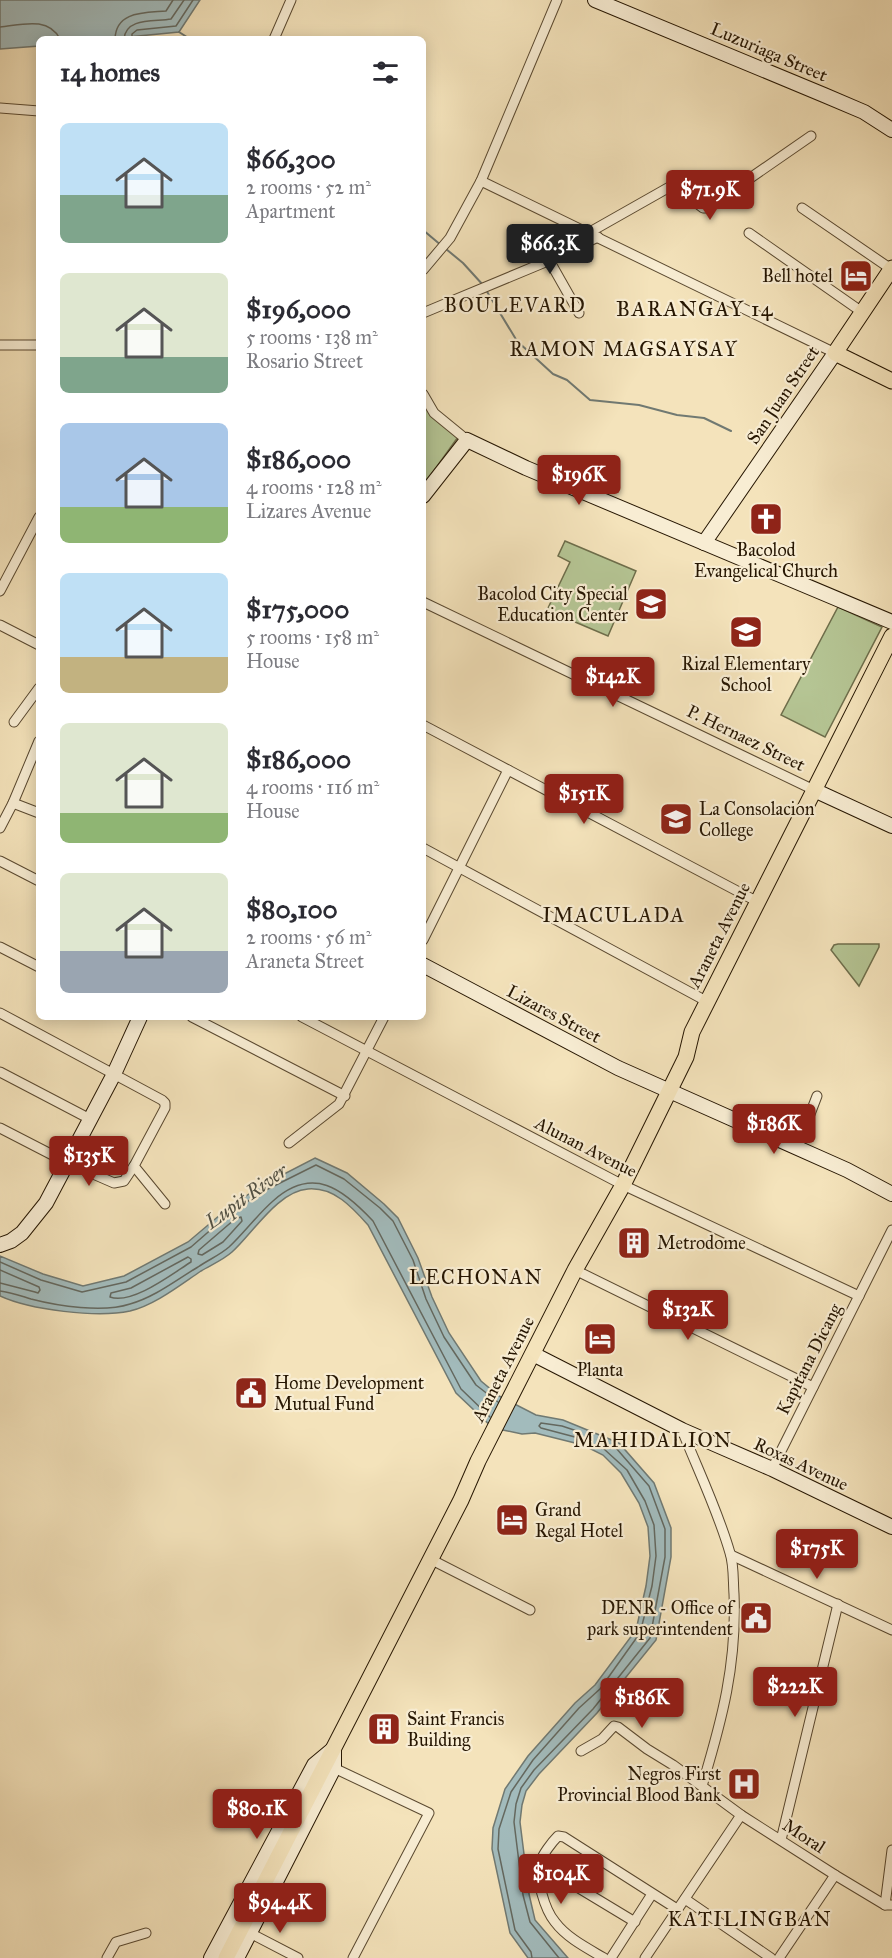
<!DOCTYPE html>
<html lang="en">
<head>
<meta charset="utf-8">
<style>
  :root { --surface:#fff; --page:#f2f2f3; --text:#2b2b33; --muted:#7c7c81; --accent:#8f2418 }
  body { margin:0; font-family:"IM FELL Great Primer",serif; background:var(--page); color:var(--text); height:100vh; display:flex; flex-direction:column; font-size:22px; white-space:nowrap }
  * { box-sizing:border-box; margin:0 }
  p { font-size:20px; color:var(--muted) }
  .icon { flex:none; width:33px; height:33px; fill:none; stroke:currentColor; stroke-width:2; stroke-linecap:round; stroke-linejoin:round }
  .map { position:relative; flex:1; overflow:hidden }
  .drawer { position:absolute; left:36px; top:36px; width:390px; height:984px; display:flex; flex-direction:column; background:var(--surface); border-radius:9px; box-shadow:0 3px 15px #0003 }
  .drawer>* { flex:none }
  .price { position:absolute; translate:-50% -51px; padding:0 14px; border-radius:6px; background:var(--accent); color:#fff; font-size:20px; line-height:39px; filter:drop-shadow(0 2px 3px #0008) }
  .price::after { content:''; position:absolute; left:50%; top:36px; width:18px; height:14px; margin-left:-9px; background:inherit; clip-path:polygon(0 0,100% 0,50% 100%) }
  .price.current { background:#222; color:#fff }
  ul { padding:0; list-style:none }
  li { display:flex; align-items:center; gap:18px; height:150px; padding:0 24px }
  li span { display:grid; place-items:center; flex:none; width:168px; height:120px; border-radius:9px; color:#555 }
  li>.icon { margin-inline-start:auto }
  span .icon { width:72px; height:72px; fill:#fffc; stroke-width:1 }
  li b { font-size:26px }
  h2 { display:flex; justify-content:space-between; align-items:center; height:72px; padding:0 24px; font-size:26px }
  .map>svg:first-child { display:block }
</style>
</head>
<body>
<div class="map">
<svg width="892" height="1958" viewBox="0 0 892 1958">
  <rect width="100%" height="100%" fill="#f4e3bb"/>
  <filter id="stains"><feTurbulence type="fractalNoise" baseFrequency=".00333" numOctaves="4"/><feColorMatrix values="0 0 0 0 .2 0 0 0 0 .09 0 0 0 0 .02 0 0 0 .5 -.17"/></filter>
  <radialGradient id="worn" r=".72"><stop offset=".6" stop-color="#630" stop-opacity="0"/><stop offset="1" stop-color="#630" stop-opacity=".3"/></radialGradient>
  <g fill="#b5c594" stroke="#6e6e4b" stroke-width="1.5">
    <path d="M423 401 458 437 423 486Z"/>
    <path d="M565 541 636 571 608 636 547 610 570 562 558 556Z"/>
    <path d="M838 607 882 627 825 737 781 715Z"/>
    <path d="M838 944H879V947L859 986 831 950 834 945Z"/>
  </g>
  <g fill="#a2bbbc" stroke="#707972" stroke-width="1.5">
    <path d="M0 0H200L179 32 108 39H39V46L0 49Z"/>
    <path d="M315 1158 347 1173 384 1204 398 1218 418 1258 432 1297 449 1333 481 1381 499 1396 536 1415 563 1420 619 1443 654 1483 671 1528V1557L656 1640 597 1713 539 1774 526 1791 522 1805 520 1822 529 1894 535 1920 568 1958H528L510 1933 492 1849 493 1828 505 1789 528 1756 575 1703 595 1685 636 1630 646 1586 650 1556 648 1527 639 1503 621 1473 603 1455 583 1445 535 1433 522 1434 493 1428 456 1393 368 1225C352 1207 334 1187 308 1189 278 1191 253 1233 232 1252 223 1260 211 1265 201 1271 180 1285 155 1305 130 1311 97 1318 30 1310 0 1296V1256L43 1274 83 1286 124 1276 188 1242 227 1209 259 1187Z"/>
  </g>
  <g fill="none" stroke-linecap="round" stroke-linejoin="round">
    <g stroke="#64685f" stroke-width="1.5">
      <path d="M0 27C21 25 48 16 60 39"/>
      <path d="M115 39C116 11 144 13 166 11L173 0"/>
      <path d="M124 39C126 17 155 22 171 19L184 0"/>
      <path d="M132 39V34L137 30 176 26 193 0"/>
      <path d="M241 1217 242 1221 223 1242 202 1255 198 1254 199 1250 235 1219Z"/>
      <path d="M188 1257 191 1259V1262C172 1274 132 1305 110 1297L111 1293 131 1288Z"/>
      <path d="M0 1262 41 1280 82 1292 126 1282 191 1247 230 1213 262 1192 316 1165 344 1179 380 1208 393 1221 413 1260 426 1299 444 1337 476 1385 498 1402"/>
      <path d="M0 1270 39 1287 40 1290 38 1293 35 1292 0 1283"/>
      <path d="M0 1291C10 1292 21 1296 31 1299 58 1306 103 1313 130 1304 155 1297 176 1280 198 1267 208 1260 220 1255 229 1247 244 1233 257 1215 273 1201 313 1165 343 1189 373 1221L461 1389 490 1417"/>
      <path d="M541 1423 562 1426 577 1431 578 1435 575 1437 541 1428 539 1426Z"/>
      <path d="M532 1958 531 1952 515 1930 498 1849 499 1829 511 1792 533 1760 579 1708 600 1689 640 1633 652 1586 656 1556 654 1525 645 1501 627 1470 604 1449 605 1446 607 1445 616 1448 649 1486 665 1529V1557L650 1638 593 1709 534 1770 521 1788 516 1804 514 1822 523 1895 530 1922 559 1958"/>
    </g>
    <g stroke="#707972" stroke-width="2">
      <path d="M179 32 190 39"/>
      <path d="M423 230 442 246"/>
      <path d="M446 249 463 263 483 285"/>
      <path d="M486 290 517 341 553 374 567 380 590 400 639 405 677 415 704 418 731 431"/>
    </g>
    <defs>
      <g id="street">
        <path d="M274 39 291 0"/>
        <path d="M0 108 39 111"/>
        <path d="M481 181 835 353"/>
        <path d="M802 208 891 269"/>
        <path d="M590 232 673 185 703 208H707L811 136"/>
        <path d="M749 233 862 312"/>
        <path d="M549 260 579 313"/>
        <path d="M423 270 450 238 481 181 557 0"/>
        <path d="M423 313 543 263 598 237"/>
        <path d="M0 345H39"/>
        <path d="M423 394 434 413 467 440"/>
        <path d="M0 591 39 517"/>
        <path d="M423 602 814 790"/>
        <path d="M0 625 39 645"/>
        <path d="M14 722 39 688"/>
        <path d="M423 725 758 902"/>
        <path d="M13 803 39 813"/>
        <path d="M0 828 13 803 39 741"/>
        <path d="M423 848 708 1002"/>
        <path d="M0 861 39 881"/>
        <path d="M423 940 508 770"/>
        <path d="M0 947 39 967"/>
        <path d="M0 1013 162 1100 165 1103V1108L134 1166 165 1204"/>
        <path d="M192 1017 345 1096"/>
        <path d="M302 1017 623 1185 859 1296"/>
        <path d="M0 1072 90 1119"/>
        <path d="M0 1128 68 1163 114 1183 124 1181 134 1166"/>
        <path d="M289 1143 339 1104 384 1017"/>
        <path d="M797 1148 817 1096"/>
        <path d="M575 1270 813 1387"/>
        <path d="M682 1430C698 1470 718 1511 730 1553 734 1565 733 1581 734 1594 737 1664 722 1720 702 1786"/>
        <path d="M772 1469 892 1230"/>
        <path d="M731 1555 892 1630"/>
        <path d="M430 1559 530 1610"/>
        <path d="M581 1751 602 1739 614 1726 618 1727 647 1749 673 1765 741 1815 835 1875 885 1905H892"/>
        <path d="M334 1768 429 1813 353 1958"/>
        <path d="M781 1840 838 1604"/>
        <path d="M539 1864 635 1922"/>
        <path d="M685 1899 771 1958"/>
        <path d="M885 1905 892 1850"/>
        <path d="M250 1933 298 1958"/>
        <path d="M107 1958 116 1942 146 1933"/>
        <path d="M604 1958C587 1948 567 1938 555 1922 545 1910 535 1878 540 1863 542 1855 552 1842 558 1836L564 1837 677 1909"/>
        <path d="M611 1958 652 1894"/>
        <path d="M645 1958 741 1815"/>
        <path d="M779 1958 835 1875"/>
      </g>
      <g id="secondary">
        <path d="M595 0 824 95 864 112 892 130"/>
        <path d="M423 496 467 440 526 468 892 622"/>
        <path d="M704 543 835 353"/>
        <path d="M814 790 892 826"/>
        <path d="M423 965 618 1068 847 1170 892 1194"/>
        <path d="M0 1245 11 1241 22 1233 46 1203 114 1074 140 1017"/>
        <path d="M533 1354 682 1430 772 1469 892 1527"/>
        <path d="M211 1958 314 1765 332 1750"/>
        <path d="M237 1958 334 1768V1749"/>
      </g>
      <g id="primary">
        <path d="M892 268 835 353 892 381"/>
        <path d="M226 1958 461 1500 478 1461 575 1270 623 1185 686 1057 692 1032 892 636"/>
      </g>
    </defs>
    <use href="#street" stroke="#5a4930" stroke-width="11"/>
    <use href="#secondary" stroke="#261602" stroke-width="16"/>
    <use href="#primary" stroke="#261602" stroke-width="17"/>
    <use href="#street" stroke="#f8edd3" stroke-width="9"/>
    <use href="#secondary" stroke="#f8edd3" stroke-width="14"/>
    <use href="#primary" stroke="#f4e3bb" stroke-width="15"/>
  </g>
  <defs>
    <symbol id="hotel-square" viewBox="-11 -11 22 22"><rect x="-9" y="-9" width="18" height="18" rx="4" fill="#8f2418" stroke="#f8edd3"/><path d="M-6-4.5h1.5V1H6V5H4.5V3h-9V5H-6ZM-4 0a1.8 1.8 0 1 1 3.6 0ZM.5 0V-2.5h3Q6-2.5 6 0Z" fill="#fff"/></symbol>
    <symbol id="church-square" viewBox="-11 -11 22 22"><rect x="-9" y="-9" width="18" height="18" rx="4" fill="#8f2418" stroke="#f8edd3"/><path d="M-1.2-6h2.4v3.5h3.3v2.4h-3.3V6h-2.4V-.1h-3.3v-2.4h3.3Z" fill="#fff"/></symbol>
    <symbol id="school-square" viewBox="-11 -11 22 22"><rect x="-9" y="-9" width="18" height="18" rx="4" fill="#8f2418" stroke="#f8edd3"/><path d="M0-5L7-2L0 1L-7-2ZM-4 1L0 2.5L4 1V4Q0 6-4 4Z" fill="#fff"/></symbol>
    <symbol id="university-square" viewBox="-11 -11 22 22"><rect x="-9" y="-9" width="18" height="18" rx="4" fill="#8f2418" stroke="#f8edd3"/><path d="M0-5L7-2L0 1L-7-2ZM-4 1L0 2.5L4 1V4Q0 6-4 4Z" fill="#fff"/></symbol>
    <symbol id="building-square" viewBox="-11 -11 22 22"><rect x="-9" y="-9" width="18" height="18" rx="4" fill="#8f2418" stroke="#f8edd3"/><path d="M-4-6H4V6H1V3H-1V6H-4ZM-2.5-4.3h1.7v1.8h-1.7ZM.8-4.3h1.7v1.8H.8ZM-2.5-1h1.7V.8h-1.7ZM.8-1h1.7V.8H.8Z" fill="#fff"/></symbol>
    <symbol id="civic-square" viewBox="-11 -11 22 22"><rect x="-9" y="-9" width="18" height="18" rx="4" fill="#8f2418" stroke="#f8edd3"/><path d="M-.6-6.5H3V-4.5H.6V-3L4-1V1h2V6H-6V1h2V-1L-.6-3ZM-1.2 2.5V6h2.4V2.5Z" fill="#fff"/></symbol>
    <symbol id="hospital-square" viewBox="-11 -11 22 22"><rect x="-9" y="-9" width="18" height="18" rx="4" fill="#8f2418" stroke="#f8edd3"/><path d="M-5-5h3v3.5h4V-5h3V5h-3V1.5h-4V5h-3Z" fill="#fff"/></symbol>
  </defs>
  <g fill-rule="evenodd">
    <use href="#hotel-square" x="837" y="257" width="38" height="38"/>
    <use href="#church-square" x="747" y="500" width="38" height="38"/>
    <use href="#school-square" x="632" y="585" width="38" height="38"/>
    <use href="#school-square" x="727" y="613" width="38" height="38"/>
    <use href="#university-square" x="657" y="800" width="38" height="38"/>
    <use href="#building-square" x="615" y="1224" width="38" height="38"/>
    <use href="#hotel-square" x="581" y="1320" width="38" height="38"/>
    <use href="#civic-square" x="232" y="1374" width="38" height="38"/>
    <use href="#hotel-square" x="493" y="1501" width="38" height="38"/>
    <use href="#civic-square" x="737" y="1599" width="38" height="38"/>
    <use href="#building-square" x="365" y="1710" width="38" height="38"/>
    <use href="#hospital-square" x="725" y="1765" width="38" height="38"/>
  </g>
  <g text-anchor="middle" stroke-width="4.5" stroke-linejoin="round" paint-order="stroke">
    <g font-size="18" fill="#261602" stroke="#f8edd3">
      <text transform="translate(769 52) rotate(23)" y="6">Luzuriaga Street</text>
      <text transform="translate(783 395) rotate(-56)" y="6">San Juan Street</text>
      <text transform="translate(746 738) rotate(26)" y="6">P. Hernaez Street</text>
      <text transform="translate(719 935) rotate(-63)" y="6">Araneta Avenue</text>
      <text transform="translate(554 1014) rotate(28)" y="6">Lizares Street</text>
      <text transform="translate(586 1147) rotate(27)" y="6">Alunan Avenue</text>
      <text transform="translate(809 1359) rotate(-63)" y="6">Kapitana Dicang</text>
      <text transform="translate(503 1369) rotate(-63)" y="6">Araneta Avenue</text>
      <text transform="translate(801 1464) rotate(25)" y="6">Roxas Avenue</text>
      <text transform="translate(804 1836) rotate(33)" y="6">Moral</text>
    </g>
    <g font-size="18" fill="#261602" stroke="#f8edd3" text-anchor="start">
      <text x="833" y="282" text-anchor="end">Bell hotel</text>
      <text x="766" y="556" text-anchor="middle">Bacolod<tspan x="766" dy="21">Evangelical Church</tspan></text>
      <text x="628" y="600" text-anchor="end">Bacolod City Special<tspan x="628" dy="21">Education Center</tspan></text>
      <text x="746" y="670" text-anchor="middle">Rizal Elementary<tspan x="746" dy="21">School</tspan></text>
      <text x="699" y="815">La Consolacion<tspan x="699" dy="21">College</tspan></text>
      <text x="657" y="1249">Metrodome</text>
      <text x="600" y="1376" text-anchor="middle">Planta</text>
      <text x="274" y="1389">Home Development<tspan x="274" dy="21">Mutual Fund</tspan></text>
      <text x="535" y="1516">Grand<tspan x="535" dy="21">Regal Hotel</tspan></text>
      <text x="733" y="1614" text-anchor="end">DENR - Office of<tspan x="733" dy="21">park superintendent</tspan></text>
      <text x="407" y="1725">Saint Francis<tspan x="407" dy="21">Building</tspan></text>
      <text x="721" y="1780" text-anchor="end">Negros First<tspan x="721" dy="21">Provincial Blood Bank</tspan></text>
    </g>
    <g font-size="20" letter-spacing="1.5" fill="#261602" stroke="#f8edd3">
      <text x="515" y="312">BOULEVARD</text>
      <text x="624" y="356">RAMON MAGSAYSAY</text>
      <text x="614" y="922">IMACULADA</text>
      <text x="476" y="1284">LECHONAN</text>
      <text x="653" y="1447">MAHIDALION</text>
      <text x="750" y="1926">KATILINGBAN</text>
    </g>
    <g font-size="20" font-style="italic" fill="#515043" stroke="#f8edd3">
      <text transform="translate(246 1196) rotate(-36)" y="7">Lupit River</text>
    </g>
    <g font-size="21" letter-spacing="1.5" fill="#261602" stroke="#f8edd3">
      <text x="695" y="316">BARANGAY 14</text>
    </g>
  </g>
  <rect width="100%" height="100%" filter="url(#stains)"/>
  <rect width="100%" height="100%" fill="url(#worn)"/>
</svg>
<b class="price" style="left:710px;top:221px">$71.9K</b>
<b class="price current" style="left:550px;top:275px">$66.3K</b>
<b class="price" style="left:579px;top:506px">$196K</b>
<b class="price" style="left:613px;top:708px">$142K</b>
<b class="price" style="left:584px;top:825px">$151K</b>
<b class="price" style="left:774px;top:1155px">$186K</b>
<b class="price" style="left:89px;top:1187px">$135K</b>
<b class="price" style="left:688px;top:1341px">$132K</b>
<b class="price" style="left:817px;top:1580px">$175K</b>
<b class="price" style="left:795px;top:1718px">$222K</b>
<b class="price" style="left:642px;top:1729px">$186K</b>
<b class="price" style="left:257px;top:1840px">$80.1K</b>
<b class="price" style="left:561px;top:1905px">$104K</b>
<b class="price" style="left:280px;top:1934px">$94.4K</b>
<section class="drawer">
<h2>14 homes<svg class="icon" aria-label="filters" viewBox="0 0 24 24"><path d="M4 7h16M4 17h16"/><circle cx="9" cy="7" r="2"/><circle cx="15" cy="17" r="2"/></svg></h2>
<ul>
<li><span style="background:linear-gradient(#bfe0f5 60%,#7fa58c 0)"><svg class="icon" aria-label="home" viewBox="0 0 24 24"><path d="M3 11l9-7 9 7M6 9v11h12V9"/></svg></span><div><b>$66,300</b><p>2 rooms · 52 m²</p><p>Apartment</p></div></li>
<li><span style="background:linear-gradient(#dfe7d0 70%,#7fa58c 0)"><svg class="icon" aria-label="home" viewBox="0 0 24 24"><path d="M3 11l9-7 9 7M6 9v11h12V9"/></svg></span><div><b>$196,000</b><p>5 rooms · 138 m²</p><p>Rosario Street</p></div></li>
<li><span style="background:linear-gradient(#a9c7e8 70%,#8fb573 0)"><svg class="icon" aria-label="home" viewBox="0 0 24 24"><path d="M3 11l9-7 9 7M6 9v11h12V9"/></svg></span><div><b>$186,000</b><p>4 rooms · 128 m²</p><p>Lizares Avenue</p></div></li>
<li><span style="background:linear-gradient(#bfe0f5 70%,#c2b280 0)"><svg class="icon" aria-label="home" viewBox="0 0 24 24"><path d="M3 11l9-7 9 7M6 9v11h12V9"/></svg></span><div><b>$175,000</b><p>5 rooms · 158 m²</p><p>House</p></div></li>
<li><span style="background:linear-gradient(#dfe7d0 75%,#8fb573 0)"><svg class="icon" aria-label="home" viewBox="0 0 24 24"><path d="M3 11l9-7 9 7M6 9v11h12V9"/></svg></span><div><b>$186,000</b><p>4 rooms · 116 m²</p><p>House</p></div></li>
<li><span style="background:linear-gradient(#dfe7d0 65%,#9aa5b1 0)"><svg class="icon" aria-label="home" viewBox="0 0 24 24"><path d="M3 11l9-7 9 7M6 9v11h12V9"/></svg></span><div><b>$80,100</b><p>2 rooms · 56 m²</p><p>Araneta Street</p></div></li>
</ul>
</section>
</div>
</body>
</html>
